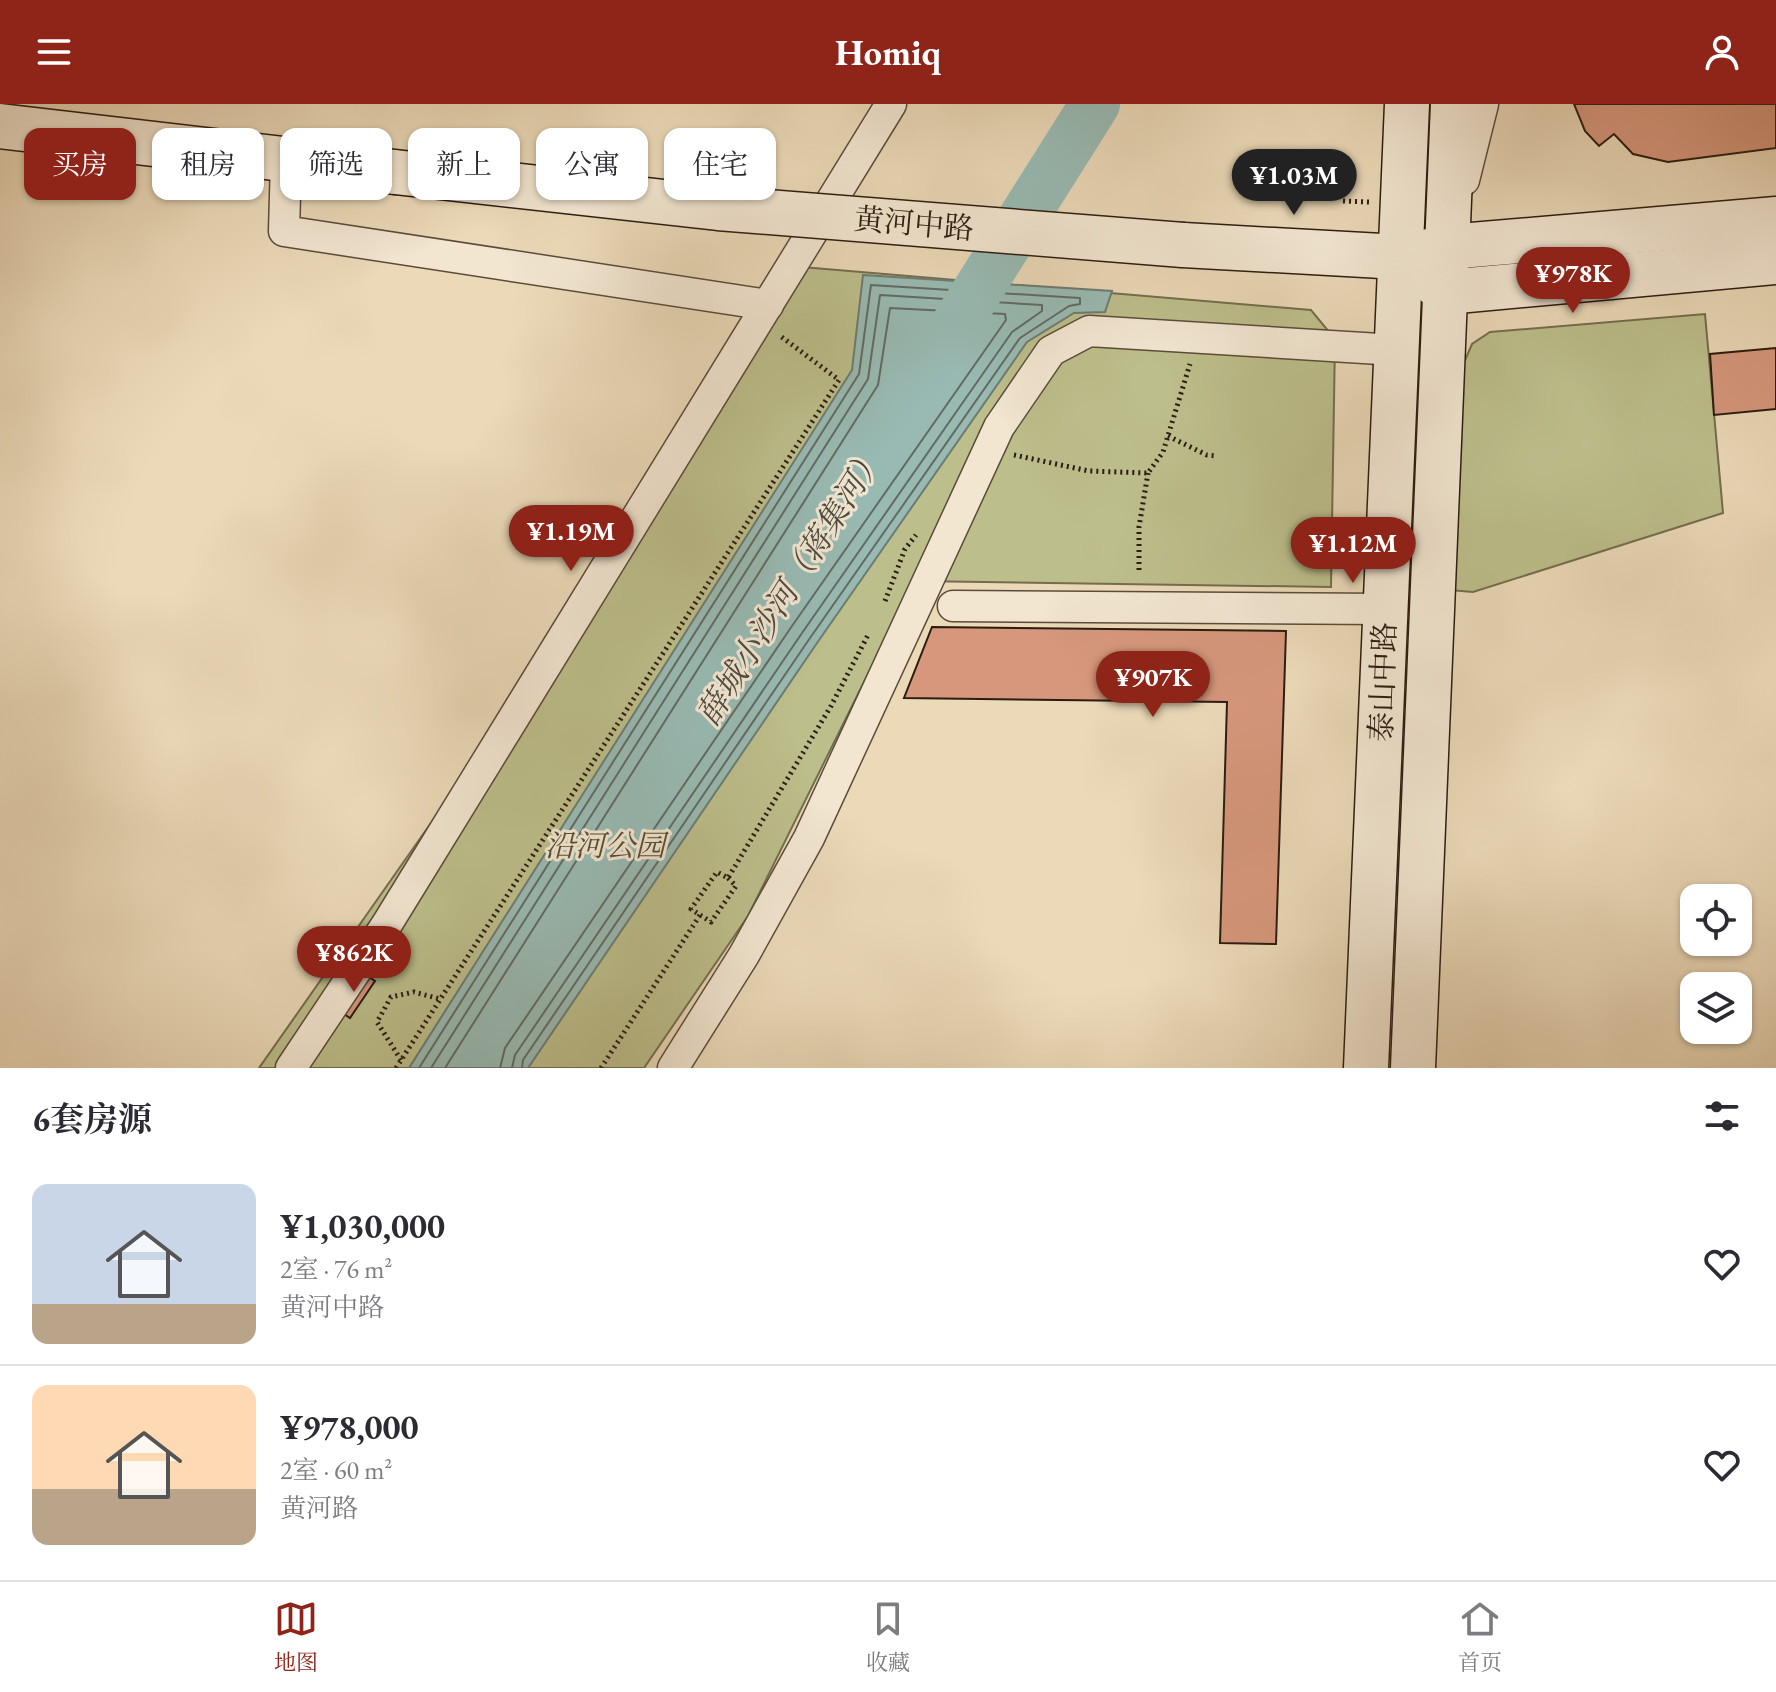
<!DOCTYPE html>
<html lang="zh">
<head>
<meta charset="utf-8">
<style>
  :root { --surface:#fff; --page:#f2f2f3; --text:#2b2b33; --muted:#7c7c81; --line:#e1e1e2; --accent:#8f2418 }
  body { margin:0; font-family:"EB Garamond","Noto Serif SC",serif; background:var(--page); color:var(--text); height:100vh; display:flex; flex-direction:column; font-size:30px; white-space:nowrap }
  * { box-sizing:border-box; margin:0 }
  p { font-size:26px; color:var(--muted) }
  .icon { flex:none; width:44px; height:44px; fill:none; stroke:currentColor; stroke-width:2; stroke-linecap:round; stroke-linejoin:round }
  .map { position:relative; height:964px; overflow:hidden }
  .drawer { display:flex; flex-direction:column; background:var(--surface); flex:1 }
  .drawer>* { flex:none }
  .guide { position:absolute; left:24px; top:24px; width:800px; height:72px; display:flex; gap:16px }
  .buttons { position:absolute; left:1680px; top:780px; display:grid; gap:16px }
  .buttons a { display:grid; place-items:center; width:72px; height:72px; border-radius:16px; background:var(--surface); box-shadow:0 2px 6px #0004; font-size:40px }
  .price { position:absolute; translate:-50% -68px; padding:0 18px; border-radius:28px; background:var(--accent); color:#fff; font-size:26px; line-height:52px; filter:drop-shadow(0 2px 4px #0008) }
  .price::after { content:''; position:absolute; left:50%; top:48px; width:24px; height:18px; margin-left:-12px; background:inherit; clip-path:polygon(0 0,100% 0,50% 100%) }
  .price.current { background:#222; color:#fff }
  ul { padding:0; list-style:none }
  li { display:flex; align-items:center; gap:24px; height:200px; padding:0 32px }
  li+li { border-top:2px solid var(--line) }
  li span { display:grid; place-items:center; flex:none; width:224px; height:160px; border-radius:16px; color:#555 }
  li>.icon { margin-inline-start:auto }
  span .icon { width:96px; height:96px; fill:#fffc; stroke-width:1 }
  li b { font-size:34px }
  h2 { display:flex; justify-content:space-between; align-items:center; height:96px; padding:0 32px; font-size:34px }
  .pill { padding:0 28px; border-radius:16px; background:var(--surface); box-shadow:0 2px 6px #0004; font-size:28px; line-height:72px }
  .pill.current { background:var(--accent); color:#fff }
  header { display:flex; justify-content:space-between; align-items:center; height:104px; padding:0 32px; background:var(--accent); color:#fff; font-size:36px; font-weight:700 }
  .menu { display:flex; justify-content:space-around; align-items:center; height:112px; border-top:2px solid var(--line); background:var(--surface); font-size:22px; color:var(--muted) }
  .menu a { display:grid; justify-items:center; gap:4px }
  .menu .current { color:var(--accent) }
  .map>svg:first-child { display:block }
</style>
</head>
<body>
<header><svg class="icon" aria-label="menu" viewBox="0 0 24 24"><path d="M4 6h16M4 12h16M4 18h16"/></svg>Homiq<svg class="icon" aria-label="person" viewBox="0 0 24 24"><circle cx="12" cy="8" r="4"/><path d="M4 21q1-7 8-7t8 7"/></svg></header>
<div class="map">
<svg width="1776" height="964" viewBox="0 0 1776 964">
  <rect width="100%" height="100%" fill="#ebd9b8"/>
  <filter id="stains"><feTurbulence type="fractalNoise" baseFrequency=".0025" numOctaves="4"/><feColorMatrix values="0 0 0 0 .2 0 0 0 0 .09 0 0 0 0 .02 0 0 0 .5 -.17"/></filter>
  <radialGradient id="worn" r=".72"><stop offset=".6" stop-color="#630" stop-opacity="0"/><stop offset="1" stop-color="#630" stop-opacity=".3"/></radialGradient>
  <g fill="#bcbe8b" stroke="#746d4e" stroke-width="2">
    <path d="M778 161 1311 206 1335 235 1331 483 914 477 748 812 644 964H259L452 689Z"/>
    <path d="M1705 210 1723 409 1473 488 1450 486 1460 268 1472 240 1490 228Z"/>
  </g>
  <path fill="#98bab3" stroke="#6d7b72" stroke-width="2" d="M863 171 1112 187 1105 208 1074 209 1027 238 817 539 528 964H409L852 266Z"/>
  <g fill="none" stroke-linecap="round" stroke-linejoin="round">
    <g stroke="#626b62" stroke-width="2">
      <path d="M419 964 859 270 871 181 1080 194V200L1069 202 1020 234 810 534 523 956 522 964"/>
      <path d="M431 964 868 275 880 191 1042 201V207L1012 228 802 529 515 951 512 964"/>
      <path d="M445 964 878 281 890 204 1005 210 1006 216 792 522 505 944 500 964"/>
    </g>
    <path stroke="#98bab3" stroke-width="50" d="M947 235 1095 0"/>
  </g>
  <g fill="#d6977c" stroke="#2c1c11" stroke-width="2">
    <path d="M1574 0H1776V44L1668 58 1633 50 1614 30 1599 42 1585 27Z"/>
    <path d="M1776 244V305L1714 311 1710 250Z"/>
    <path d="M932 523 1286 527 1276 840 1220 839 1227 598 904 594Z"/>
    <path d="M357 865 375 877 350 914 332 902Z"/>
  </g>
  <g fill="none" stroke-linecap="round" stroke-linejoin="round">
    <defs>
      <g id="minor">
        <path d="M286 56 284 127 768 201"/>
        <path d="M1464 76 1483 0"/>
        <path d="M953 502 1386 505"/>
        <path d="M291 964 387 820 891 0"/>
        <path d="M673 964 744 851 809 734 999 323 1051 247 1089 227 1396 246"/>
      </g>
      <g id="secondary">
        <path d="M0 22 395 68"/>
        <path d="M1183 141 1400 153 1448 143 1776 115"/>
        <path d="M1424 171 1446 188 1776 158"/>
        <path d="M1366 964 1407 0"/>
        <path d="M1413 964 1453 0"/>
      </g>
    </defs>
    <use href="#minor" stroke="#5c4b3b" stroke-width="33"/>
    <use href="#secondary" stroke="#2c1c11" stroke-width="47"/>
    <g stroke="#2c1c11" stroke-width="5" stroke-dasharray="2 4" stroke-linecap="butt">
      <path d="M1343 97 1370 98"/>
      <path d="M1168 332 1207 351 1217 352"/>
      <path d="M1014 351 1089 367 1148 369 1163 348 1190 260"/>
      <path d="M1139 466V423L1148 369"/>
      <path d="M885 497 905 445 916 431"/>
      <path d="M728 774 736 782 711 818 691 805 717 768 728 774 831 602 868 531"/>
      <path d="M401 956 377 918 391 893 414 888 440 895"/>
      <path d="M396 964 839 276 779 231"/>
      <path d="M601 964 700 811"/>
    </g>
    <use href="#minor" stroke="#f2e6d1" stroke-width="30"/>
    <use href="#secondary" stroke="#f2e6d1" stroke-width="44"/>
    <defs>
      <path id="secondary-bridge" d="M395 68 718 104 1183 141"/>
    </defs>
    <use href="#secondary-bridge" stroke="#2c1c11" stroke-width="47" stroke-linecap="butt"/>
    <use href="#secondary-bridge" stroke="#f2e6d1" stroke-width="44"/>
  </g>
  <g text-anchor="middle" stroke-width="6" stroke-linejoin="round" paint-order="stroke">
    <g font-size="30" fill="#2c1c11" stroke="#f2e6d1">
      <text transform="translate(914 120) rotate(5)" y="10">黄河中路</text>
      <text transform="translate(1383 578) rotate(-88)" y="10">泰山中路</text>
    </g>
    <g font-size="30" font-style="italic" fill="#574d36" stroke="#f2e6d1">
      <text x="605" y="752">沿河公园</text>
    </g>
    <g font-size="32" font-style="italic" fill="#4c4b42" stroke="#f2e6d1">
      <text transform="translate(790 482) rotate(-58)" y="11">薛城小沙河（蒋集河）</text>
    </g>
  </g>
  <rect width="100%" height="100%" filter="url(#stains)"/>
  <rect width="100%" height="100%" fill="url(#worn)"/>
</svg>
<div class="buttons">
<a><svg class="icon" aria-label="locate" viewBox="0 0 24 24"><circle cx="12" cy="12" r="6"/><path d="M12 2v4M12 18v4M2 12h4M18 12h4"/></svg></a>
<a><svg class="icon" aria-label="layers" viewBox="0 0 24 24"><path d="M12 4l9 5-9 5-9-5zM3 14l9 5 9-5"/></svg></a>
</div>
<b class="price current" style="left:1294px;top:113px">¥1.03M</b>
<b class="price" style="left:1573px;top:211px">¥978K</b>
<b class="price" style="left:571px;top:469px">¥1.19M</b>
<b class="price" style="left:1353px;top:481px">¥1.12M</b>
<b class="price" style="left:1153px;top:615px">¥907K</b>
<b class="price" style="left:354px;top:890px">¥862K</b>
<div class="guide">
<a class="pill current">买房</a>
<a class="pill">租房</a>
<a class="pill">筛选</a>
<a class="pill">新上</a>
<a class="pill">公寓</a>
<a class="pill">住宅</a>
</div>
</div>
<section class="drawer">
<h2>6套房源<svg class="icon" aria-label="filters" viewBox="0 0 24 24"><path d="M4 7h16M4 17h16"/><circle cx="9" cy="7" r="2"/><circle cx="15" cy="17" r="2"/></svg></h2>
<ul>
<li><span style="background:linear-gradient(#c9d6e8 75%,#b9a48a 0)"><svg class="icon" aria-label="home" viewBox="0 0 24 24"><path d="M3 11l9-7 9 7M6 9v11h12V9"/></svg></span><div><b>¥1,030,000</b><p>2室 · 76 m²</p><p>黄河中路</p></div><svg class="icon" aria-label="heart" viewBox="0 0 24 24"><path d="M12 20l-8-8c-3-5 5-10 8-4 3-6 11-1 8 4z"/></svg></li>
<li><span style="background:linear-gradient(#ffd9b3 65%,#b9a48a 0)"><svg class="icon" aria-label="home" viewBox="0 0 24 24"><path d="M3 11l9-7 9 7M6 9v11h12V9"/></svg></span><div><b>¥978,000</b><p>2室 · 60 m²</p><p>黄河路</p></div><svg class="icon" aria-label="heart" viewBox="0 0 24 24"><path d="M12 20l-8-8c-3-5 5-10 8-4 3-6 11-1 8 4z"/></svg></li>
</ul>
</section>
<nav class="menu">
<a class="current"><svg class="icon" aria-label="map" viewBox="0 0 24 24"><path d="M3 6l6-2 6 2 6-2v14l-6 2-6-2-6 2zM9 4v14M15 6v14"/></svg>地图</a>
<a><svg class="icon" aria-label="saved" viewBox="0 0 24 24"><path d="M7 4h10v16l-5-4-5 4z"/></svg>收藏</a>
<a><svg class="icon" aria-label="home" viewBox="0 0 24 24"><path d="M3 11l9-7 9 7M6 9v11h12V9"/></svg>首页</a>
</nav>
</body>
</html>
